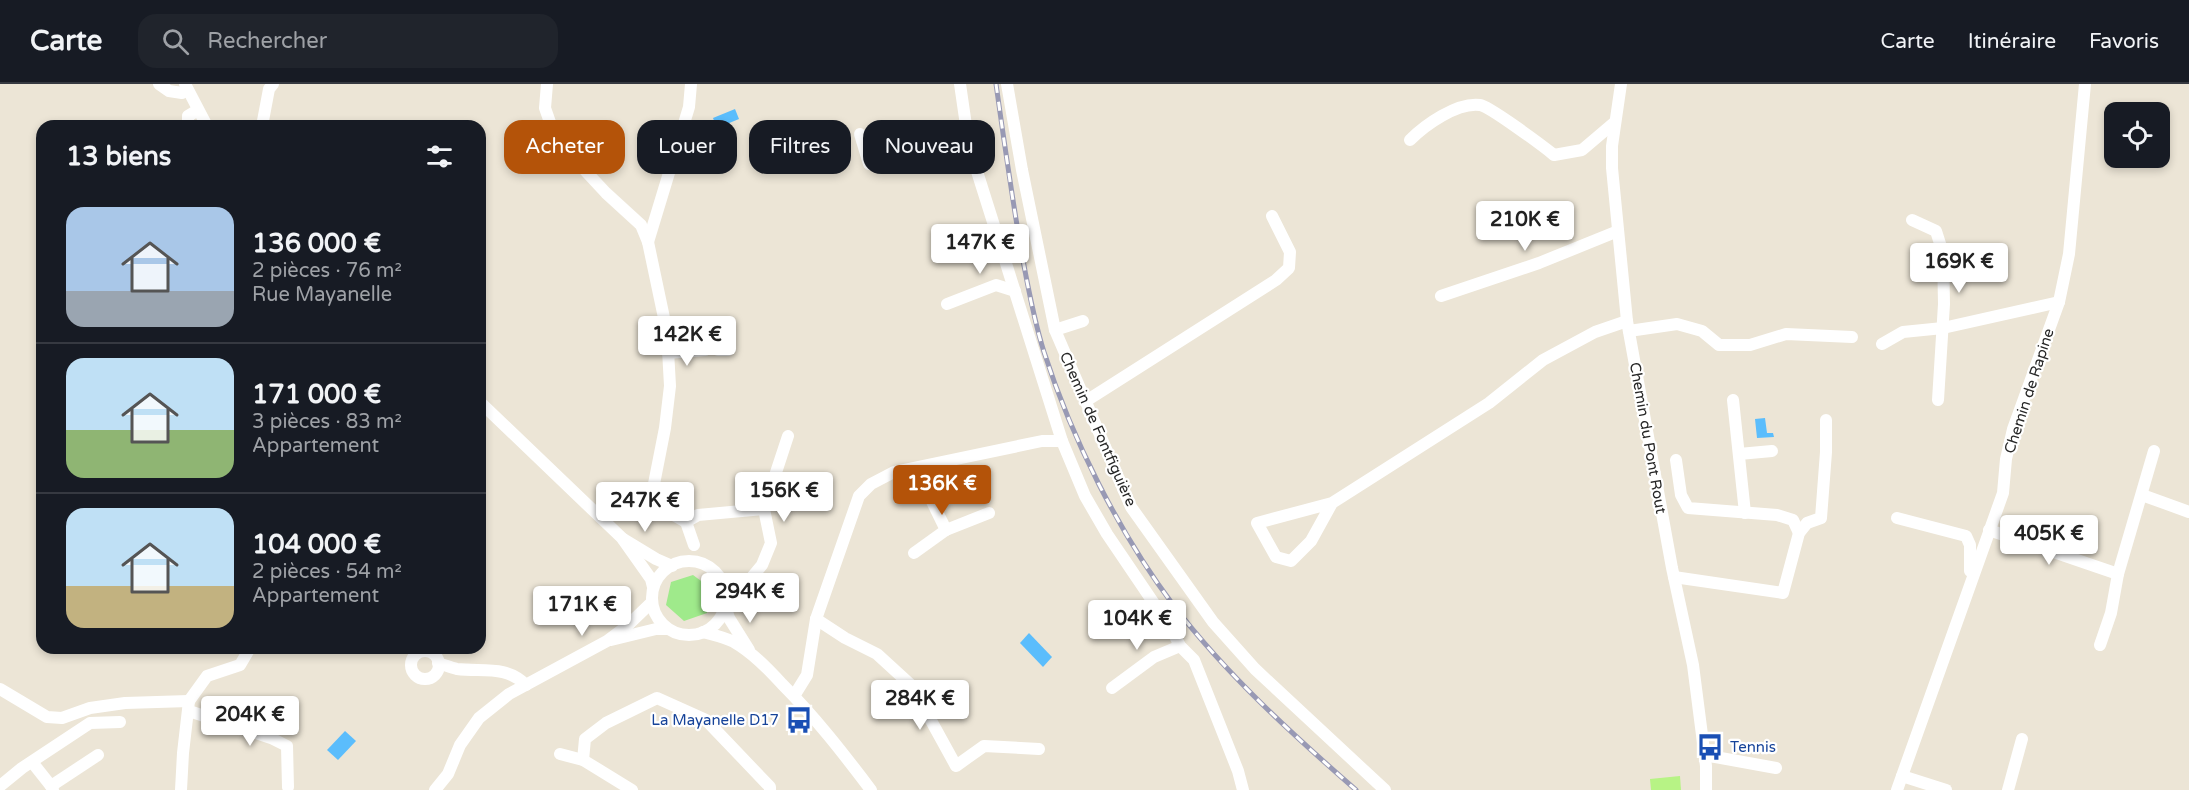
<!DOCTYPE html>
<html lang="fr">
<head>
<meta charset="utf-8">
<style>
  :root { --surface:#171b24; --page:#20242c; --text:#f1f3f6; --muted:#9ea1a6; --line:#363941; --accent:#b45309 }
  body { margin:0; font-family:"Varela Round",sans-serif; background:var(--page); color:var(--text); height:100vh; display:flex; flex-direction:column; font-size:22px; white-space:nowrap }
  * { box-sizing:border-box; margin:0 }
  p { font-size:20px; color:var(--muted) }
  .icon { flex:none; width:33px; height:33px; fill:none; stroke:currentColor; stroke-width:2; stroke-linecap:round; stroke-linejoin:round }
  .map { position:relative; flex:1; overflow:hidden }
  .side { position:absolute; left:36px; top:36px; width:450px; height:534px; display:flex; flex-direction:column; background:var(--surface); border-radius:18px; box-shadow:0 3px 9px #0003 }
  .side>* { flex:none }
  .guide { position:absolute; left:504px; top:36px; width:570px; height:54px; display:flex; gap:12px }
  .fabs { position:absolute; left:2104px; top:18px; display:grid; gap:12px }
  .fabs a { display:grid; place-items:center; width:66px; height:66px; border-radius:12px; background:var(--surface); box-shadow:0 3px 9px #0003; font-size:30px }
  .price { position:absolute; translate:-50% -51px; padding:0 14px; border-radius:6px; background:#fff; color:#222; font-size:20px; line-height:39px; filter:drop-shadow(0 2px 3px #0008) }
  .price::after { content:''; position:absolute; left:50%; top:36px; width:18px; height:14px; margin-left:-9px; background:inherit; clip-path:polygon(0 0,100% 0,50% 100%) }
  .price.selected { background:var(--accent); color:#fff }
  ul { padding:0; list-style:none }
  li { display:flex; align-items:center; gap:18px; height:150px; padding:0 30px }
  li+li { border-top:2px solid var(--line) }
  li span { display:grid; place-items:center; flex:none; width:168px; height:120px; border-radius:18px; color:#555 }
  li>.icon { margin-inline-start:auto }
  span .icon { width:72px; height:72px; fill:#fffc; stroke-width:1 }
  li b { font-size:26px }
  h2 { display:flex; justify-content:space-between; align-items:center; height:72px; padding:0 30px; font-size:26px }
  .pill { padding:0 21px; border-radius:18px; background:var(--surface); box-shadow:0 3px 9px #0003; font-size:21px; line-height:54px }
  .pill.selected { background:var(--accent); color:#fff }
  header { display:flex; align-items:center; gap:36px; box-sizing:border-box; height:84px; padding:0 30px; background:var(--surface); border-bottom:2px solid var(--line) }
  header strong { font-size:28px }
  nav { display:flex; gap:33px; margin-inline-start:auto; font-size:21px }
  .search { width:420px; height:54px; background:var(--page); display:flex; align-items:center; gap:15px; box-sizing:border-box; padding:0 21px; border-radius:18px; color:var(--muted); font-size:22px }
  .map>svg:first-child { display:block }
</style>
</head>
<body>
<header>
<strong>Carte</strong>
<div class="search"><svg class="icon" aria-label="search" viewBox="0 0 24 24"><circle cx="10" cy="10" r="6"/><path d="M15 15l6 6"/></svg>Rechercher</div>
<nav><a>Carte</a><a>Itinéraire</a><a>Favoris</a></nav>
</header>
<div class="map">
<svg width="2189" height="706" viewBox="0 0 2189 706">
  <rect width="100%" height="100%" fill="#ece5d6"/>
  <path fill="#9fea8b" d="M693 491 712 505 707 529 684 537 666 521 671 498Z"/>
  <path fill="#b7f385" d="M1680 692 1681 706H1651L1650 695Z"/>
  <g fill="#5bbdfc">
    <path d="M735 25 739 35 717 44 713 34Z"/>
    <path d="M1765 334 1767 349H1773L1774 353 1757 354 1755 335Z"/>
    <path d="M1029 549 1052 573 1043 583 1020 559Z"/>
    <path d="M345 647 356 657 338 676 327 666Z"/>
  </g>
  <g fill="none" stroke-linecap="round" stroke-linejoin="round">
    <g stroke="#fff" stroke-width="12">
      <path d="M159 0 169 7 182 9 187 5"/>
      <path d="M185 0 207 42"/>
      <path d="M547 0 545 24 552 44 565 65 606 109 641 141 648 158 667 248 670 302 665 344 652 410 654 420 686 438 694 461"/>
      <path d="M960 0 969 62 1062 357 1085 412 1107 450 1172 546 1180 562 1194 576 1238 687 1243 706"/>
      <path d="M1007 0 1022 86 1055 246 1131 423 1213 538 1255 585 1385 706"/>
      <path d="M1621 0 1612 62V84L1627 237 1672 484 1693 581 1706 682V706"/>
      <path d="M188 42V32L198 26"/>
      <path d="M262 42 269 5 273 0"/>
      <path d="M860 50 869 80 969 62"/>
      <path d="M1410 56C1425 41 1457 18 1480 21 1489 22 1543 62 1554 71L1582 66 1615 38"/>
      <path d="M1912 136 1936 147 1943 169 1944 220 1938 316"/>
      <path d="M648 158 689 23 691 0"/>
      <path d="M1441 212 1539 179 1618 147"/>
      <path d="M947 220 996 201 1015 207"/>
      <path d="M1055 246 1083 237"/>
      <path d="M1629 247 1677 240 1702 247 1719 261H1750L1786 250 1852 253"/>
      <path d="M1882 260 1903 248 1943 244 2059 218"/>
      <path d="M718 266H728"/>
      <path d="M668 269 705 266"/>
      <path d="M1733 316 1745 429"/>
      <path d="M1086 317 1276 196 1289 184 1290 168 1272 132"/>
      <path d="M480 318 622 454 651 495 653 503"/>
      <path d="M1739 370 1772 367"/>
      <path d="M1676 376 1681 411 1688 424 1777 431 1793 436 1799 449"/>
      <path d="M916 385 946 446"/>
      <path d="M2142 411 2189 428"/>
      <path d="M1332 419 1257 439 1276 473 1291 477 1311 457 1332 419 1489 319 1543 276 1595 248 1627 237"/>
      <path d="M1897 434 1966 452 1970 461V487"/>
      <path d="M686 438 698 431 764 425"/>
      <path d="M1989 446 2118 490"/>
      <path d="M623 455 656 475 672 482"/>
      <path d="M914 469 946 446 989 429"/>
      <circle cx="689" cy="514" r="37"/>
      <path d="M1674 493 1783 509 1799 449 1807 439 1821 434 1826 368V336"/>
      <path d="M742 505 762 481 771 459 764 425 788 352"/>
      <path d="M725 521 729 534 749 566"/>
      <path d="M816 535 845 554 877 570 912 602 956 682 984 662 1039 665"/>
      <path d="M703 548C714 551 724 553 734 558 753 569 768 585 782 600 815 633 843 669 871 706"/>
      <path d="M611 556 656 545H668"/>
      <path d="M2100 561 2111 529 2118 490 2154 367"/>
      <circle cx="425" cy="581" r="14"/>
      <path d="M438 579C445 581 451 584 457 585 483 588 506 581 526 601"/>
      <path d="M1112 604 1154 573 1180 562"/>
      <path d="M0 605 47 633 62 634 90 624 125 619 189 617 183 669 181 706"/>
      <path d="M794 612 807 591 816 535 859 412 871 400 894 388 1042 357H1062"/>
      <path d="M189 617 207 592 240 581 250 564"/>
      <path d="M189 627 271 654 287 662 288 703"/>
      <path d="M560 670 583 676 632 706"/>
      <path d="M1704 671 1776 684"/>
      <path d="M583 676 585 655 606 639 657 614 706 636 770 703V706"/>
      <path d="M32 678 51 702"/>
      <path d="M1902 692 1946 706"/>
      <path d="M0 702 22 684 90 639 120 638"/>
      <path d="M53 706 51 702 98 671"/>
      <path d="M435 706 448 690 460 661 479 634 509 610 607 557 627 542 652 518"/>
      <path d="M1897 706 2003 409 2006 375 2013 345 2059 218 2069 170 2085 0"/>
      <path d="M2008 706 2022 655"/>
    </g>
    <defs>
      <path id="rail" d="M996 0C1004 57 1012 114 1022 171 1028 203 1034 237 1044 268 1072 355 1119 449 1174 522 1227 591 1291 649 1356 706"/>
    </defs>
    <use href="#rail" stroke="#9899b4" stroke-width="5"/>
    <use href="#rail" stroke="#fff" stroke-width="3" stroke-dasharray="9" stroke-linecap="butt"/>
  </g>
  <defs>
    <symbol id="bus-bare" viewBox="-9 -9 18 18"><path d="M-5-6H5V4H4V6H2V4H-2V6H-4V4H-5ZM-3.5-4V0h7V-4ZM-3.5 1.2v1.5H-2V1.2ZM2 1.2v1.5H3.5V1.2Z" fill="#1a4fb4" stroke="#fff" stroke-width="2.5" paint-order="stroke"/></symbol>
  </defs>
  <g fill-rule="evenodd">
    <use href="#bus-bare" x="780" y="617" width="38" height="38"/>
    <use href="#bus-bare" x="1691" y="644" width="38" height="38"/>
  </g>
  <g text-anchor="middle" stroke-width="4.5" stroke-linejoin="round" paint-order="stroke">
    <g font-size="15" fill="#272727" stroke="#fff">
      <text transform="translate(2029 307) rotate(-72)" y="5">Chemin de Rapine</text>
      <text transform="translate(1098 345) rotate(66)" y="5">Chemin de Fontfiguière</text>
      <text transform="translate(1648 354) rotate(80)" y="5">Chemin du Pont Rout</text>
    </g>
    <g font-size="15" fill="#164399" stroke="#fff" text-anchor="end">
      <text x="779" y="641">La Mayanelle D17</text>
      <text x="1730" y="668" text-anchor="start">Tennis</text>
    </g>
  </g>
</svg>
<div class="fabs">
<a><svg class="icon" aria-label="locate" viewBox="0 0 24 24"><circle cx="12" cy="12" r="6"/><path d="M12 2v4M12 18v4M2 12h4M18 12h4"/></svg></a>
</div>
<b class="price" style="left:1525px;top:168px">210K €</b>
<b class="price" style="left:980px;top:191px">147K €</b>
<b class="price" style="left:1959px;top:210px">169K €</b>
<b class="price" style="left:687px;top:283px">142K €</b>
<b class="price selected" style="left:942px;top:432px">136K €</b>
<b class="price" style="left:784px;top:439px">156K €</b>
<b class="price" style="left:645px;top:449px">247K €</b>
<b class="price" style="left:2049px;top:482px">405K €</b>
<b class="price" style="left:750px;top:540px">294K €</b>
<b class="price" style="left:582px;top:553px">171K €</b>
<b class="price" style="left:1137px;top:567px">104K €</b>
<b class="price" style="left:920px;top:647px">284K €</b>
<b class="price" style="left:250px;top:663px">204K €</b>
<div class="guide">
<a class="pill selected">Acheter</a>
<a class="pill">Louer</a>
<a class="pill">Filtres</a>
<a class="pill">Nouveau</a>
</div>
<section class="side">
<h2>13 biens<svg class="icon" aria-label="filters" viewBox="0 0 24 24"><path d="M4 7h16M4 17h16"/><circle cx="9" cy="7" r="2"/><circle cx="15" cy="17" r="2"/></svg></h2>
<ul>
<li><span style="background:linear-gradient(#a9c7e8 70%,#9aa5b1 0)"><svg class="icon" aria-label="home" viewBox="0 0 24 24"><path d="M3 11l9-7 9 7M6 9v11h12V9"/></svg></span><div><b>136 000 €</b><p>2 pièces · 76 m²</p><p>Rue Mayanelle</p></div></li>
<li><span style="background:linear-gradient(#bfe0f5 60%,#8fb573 0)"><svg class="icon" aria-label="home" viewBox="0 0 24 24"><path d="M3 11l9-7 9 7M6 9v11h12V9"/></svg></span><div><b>171 000 €</b><p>3 pièces · 83 m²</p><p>Appartement</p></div></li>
<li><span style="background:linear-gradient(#bfe0f5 65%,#c2b280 0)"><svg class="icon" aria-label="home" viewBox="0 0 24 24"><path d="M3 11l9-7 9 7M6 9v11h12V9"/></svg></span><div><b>104 000 €</b><p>2 pièces · 54 m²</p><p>Appartement</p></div></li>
</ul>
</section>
</div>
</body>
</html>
